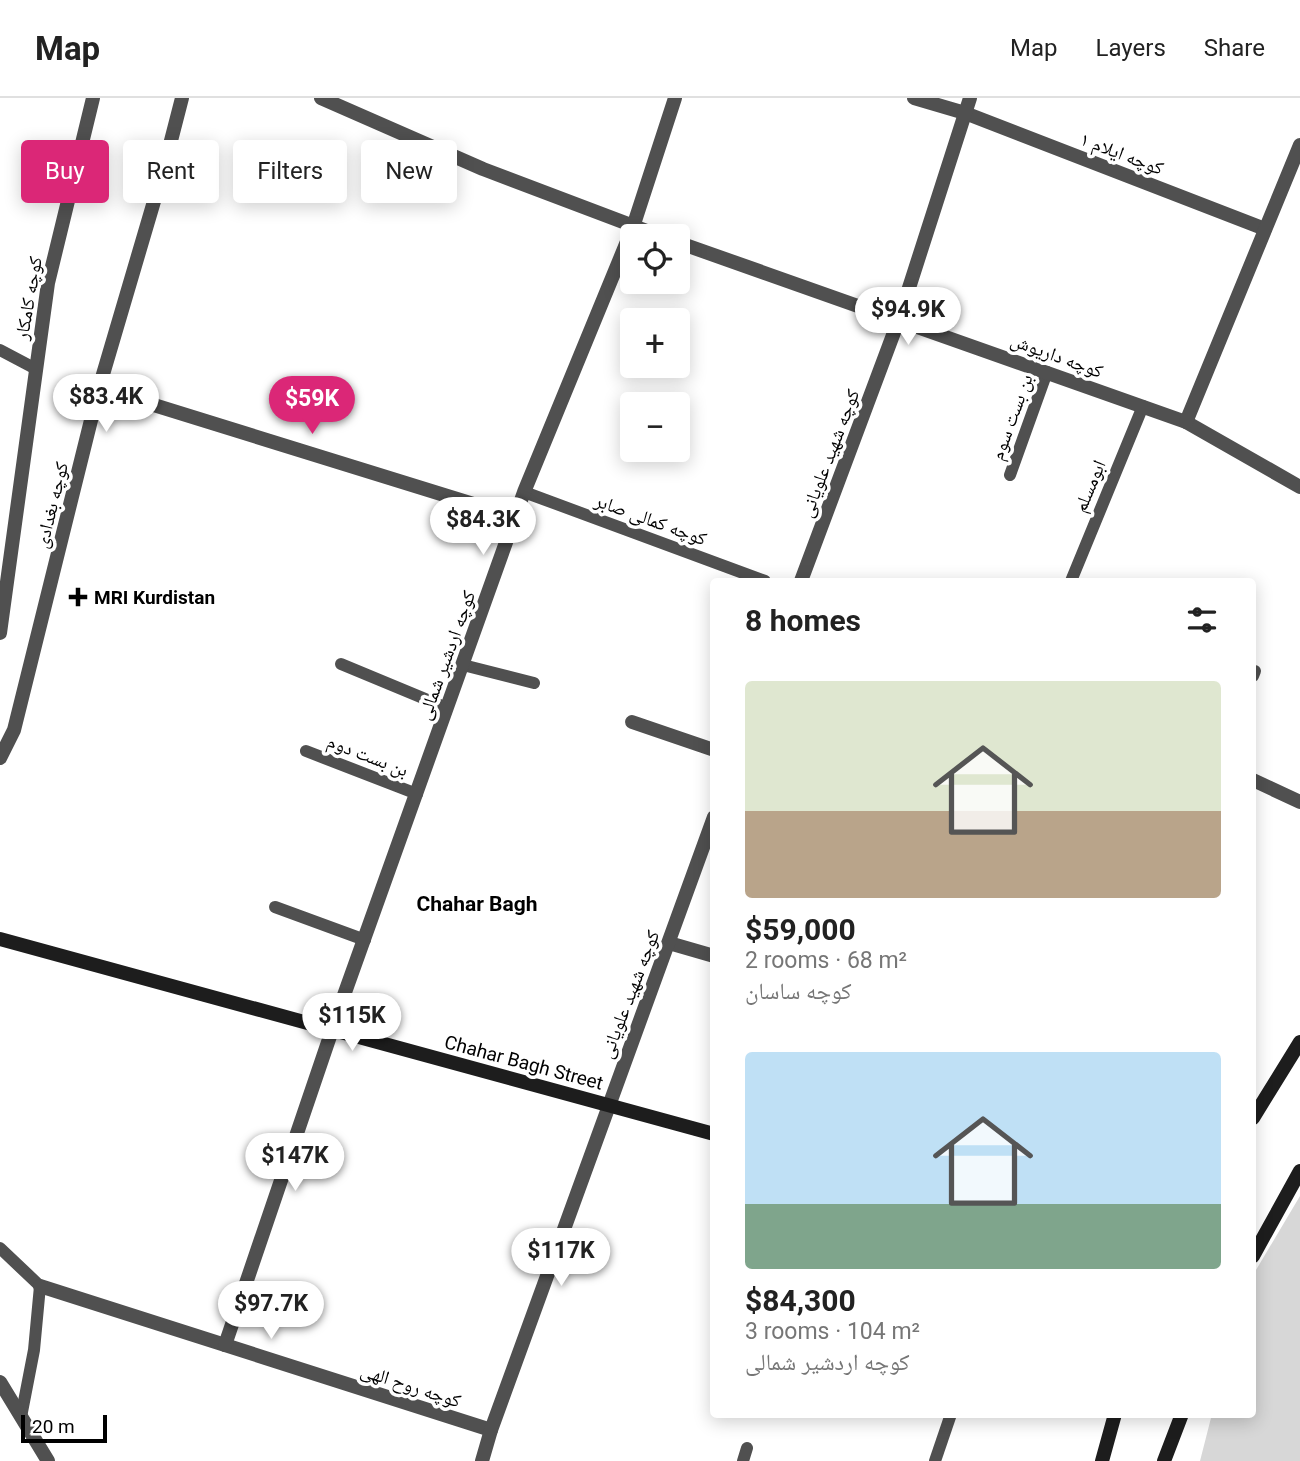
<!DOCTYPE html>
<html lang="en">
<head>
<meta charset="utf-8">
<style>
  :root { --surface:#fff; --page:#f2f2f2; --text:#222; --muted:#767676; --line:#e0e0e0; --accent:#db2777 }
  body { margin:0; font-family:Roboto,"Noto Naskh Arabic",sans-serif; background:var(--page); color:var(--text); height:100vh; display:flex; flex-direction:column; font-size:26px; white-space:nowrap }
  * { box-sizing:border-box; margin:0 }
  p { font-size:23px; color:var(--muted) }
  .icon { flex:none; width:38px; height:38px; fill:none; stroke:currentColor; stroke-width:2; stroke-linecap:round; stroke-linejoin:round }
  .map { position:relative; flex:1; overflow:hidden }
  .details { position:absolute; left:710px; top:480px; width:546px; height:840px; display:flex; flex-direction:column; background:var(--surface); border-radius:7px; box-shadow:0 4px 18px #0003 }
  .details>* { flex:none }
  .banner { position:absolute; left:21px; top:42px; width:584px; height:63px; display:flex; gap:14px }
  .buttons { position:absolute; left:620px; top:126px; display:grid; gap:14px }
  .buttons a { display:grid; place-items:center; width:70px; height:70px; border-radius:7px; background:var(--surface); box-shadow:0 4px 18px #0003; font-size:35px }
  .scale { position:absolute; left:21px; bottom:18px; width:86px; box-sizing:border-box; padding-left:7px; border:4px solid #000; border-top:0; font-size:19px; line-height:24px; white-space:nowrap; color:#000; -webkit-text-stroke:5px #fff; paint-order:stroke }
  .price { position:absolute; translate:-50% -60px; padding:0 16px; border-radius:24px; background:#fff; color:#222; font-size:23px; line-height:46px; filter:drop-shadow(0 2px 4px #0008) }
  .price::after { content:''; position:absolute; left:50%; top:42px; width:21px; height:16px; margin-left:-10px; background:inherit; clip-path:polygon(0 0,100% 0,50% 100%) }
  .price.on { background:var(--accent); color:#fff }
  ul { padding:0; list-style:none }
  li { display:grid; align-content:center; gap:14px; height:371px; padding:0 35px }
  li span { display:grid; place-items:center; height:217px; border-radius:7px; color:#555 }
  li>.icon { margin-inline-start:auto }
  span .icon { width:126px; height:126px; fill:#fffc; stroke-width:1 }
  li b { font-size:30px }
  h2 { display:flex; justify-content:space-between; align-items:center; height:84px; padding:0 35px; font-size:30px }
  .tag { padding:0 24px; border-radius:7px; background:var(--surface); box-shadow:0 4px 18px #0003; font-size:24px; line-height:63px }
  .tag.on { background:var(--accent); color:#fff }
  header { display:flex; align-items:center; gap:42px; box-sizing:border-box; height:98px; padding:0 35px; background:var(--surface); border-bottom:2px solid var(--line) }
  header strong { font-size:33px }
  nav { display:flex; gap:38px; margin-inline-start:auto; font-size:24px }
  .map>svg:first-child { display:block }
</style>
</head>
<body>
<header>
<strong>Map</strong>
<nav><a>Map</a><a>Layers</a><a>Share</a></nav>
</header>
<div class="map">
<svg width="1300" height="1363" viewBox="0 0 1300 1363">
  <rect width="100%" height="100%" fill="#fff"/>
  <path fill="#d7d7d7" d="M1300 1098V1363H1200L1212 1316H1253V1177Z"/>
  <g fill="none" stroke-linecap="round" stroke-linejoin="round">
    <g stroke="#505050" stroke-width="12">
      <path d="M0 252 36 271"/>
      <path d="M1010 377 1047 274"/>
      <path d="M524 394 765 483"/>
      <path d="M1071 483 1143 308"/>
      <path d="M341 566 447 610"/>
      <path d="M463 567 534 585"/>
      <path d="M1253 578 1255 573"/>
      <path d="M306 653 417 696"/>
      <path d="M275 809 365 842"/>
      <path d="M0 1150 40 1188 34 1252 21 1319"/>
      <path d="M743 1363 747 1350"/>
      <path d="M935 1363 951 1316"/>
    </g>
    <g stroke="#505050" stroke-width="14">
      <path d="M321 0 483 71 660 138"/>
      <path d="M914 0 965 15 1265 131"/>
      <path d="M677 144 1186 324 1300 389"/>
      <path d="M99 290 515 419"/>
      <path d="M1186 324 1300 47"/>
      <path d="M801 483 899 221 970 0"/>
      <path d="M0 535 48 185 93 0"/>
      <path d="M632 624 714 652"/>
      <path d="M0 660 14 632 99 290 165 66 182 0"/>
      <path d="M1253 682 1300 704"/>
      <path d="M669 845 714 858"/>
      <path d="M40 1188 491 1332"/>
      <path d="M225 1247 343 900 524 394 633 129 675 0"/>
      <path d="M0 1284 48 1363"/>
      <path d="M482 1363 491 1332 714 719"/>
    </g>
    <g stroke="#1d1d1d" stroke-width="14">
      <path d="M0 841 714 1036"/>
      <path d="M1253 1020 1300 944"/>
      <path d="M1253 1158 1300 1073"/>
      <path d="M1102 1363 1115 1316"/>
      <path d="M1164 1363 1182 1316"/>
    </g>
  </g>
  <path fill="#000" stroke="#fff" stroke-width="2.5" d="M74.5 488.5h7v7h7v7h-7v7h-7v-7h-7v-7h7z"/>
  <g text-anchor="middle" stroke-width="7" stroke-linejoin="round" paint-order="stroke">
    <g font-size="19" fill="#000" stroke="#fff">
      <text transform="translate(1122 55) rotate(21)" y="7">کوچه ایلام ۱</text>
      <text transform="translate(28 200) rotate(-80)" y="7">کوچه کامکار</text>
      <text transform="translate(1057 257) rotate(20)" y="7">کوچه داریوش</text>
      <text transform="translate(1011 319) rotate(-70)" y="7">بن بست سوم</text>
      <text transform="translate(829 355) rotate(-69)" y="7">کوچه شهید علویانی</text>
      <text transform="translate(1089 388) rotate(-67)" y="7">ابومسلم</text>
      <text transform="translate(51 407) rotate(-76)" y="7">کوچه بغدادی</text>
      <text transform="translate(651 421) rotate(20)" y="7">کوچه کمالی صابر</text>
      <text transform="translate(446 557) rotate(-70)" y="7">کوچه اردشیر شمالی</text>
      <text transform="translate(368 657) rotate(21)" y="7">بن بست دوم</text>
      <text transform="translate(629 896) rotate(-69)" y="7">کوچه شهید علویانی</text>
      <text transform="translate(524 964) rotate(15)" y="7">Chahar Bagh Street</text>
      <text transform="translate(411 1287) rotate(18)" y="7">کوچه روح الهی</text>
    </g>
    <g font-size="19" font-weight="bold" fill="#000" stroke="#fff" text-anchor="start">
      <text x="94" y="506">MRI Kurdistan</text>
    </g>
    <g font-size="21" font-weight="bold" fill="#000" stroke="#fff">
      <text x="477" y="813">Chahar Bagh</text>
    </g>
  </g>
</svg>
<div class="buttons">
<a><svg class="icon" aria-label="locate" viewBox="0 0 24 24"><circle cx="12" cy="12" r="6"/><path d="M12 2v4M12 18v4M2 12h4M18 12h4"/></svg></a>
<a>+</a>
<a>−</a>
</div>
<div class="scale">20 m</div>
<b class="price" style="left:908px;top:249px">$94.9K</b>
<b class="price" style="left:106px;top:336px">$83.4K</b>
<b class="price on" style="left:312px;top:338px">$59K</b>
<b class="price" style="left:483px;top:459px">$84.3K</b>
<b class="price" style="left:352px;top:955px">$115K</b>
<b class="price" style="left:295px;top:1095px">$147K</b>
<b class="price" style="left:561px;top:1190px">$117K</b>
<b class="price" style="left:271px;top:1243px">$97.7K</b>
<div class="banner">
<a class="tag on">Buy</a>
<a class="tag">Rent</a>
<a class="tag">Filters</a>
<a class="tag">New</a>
</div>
<section class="details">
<h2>8 homes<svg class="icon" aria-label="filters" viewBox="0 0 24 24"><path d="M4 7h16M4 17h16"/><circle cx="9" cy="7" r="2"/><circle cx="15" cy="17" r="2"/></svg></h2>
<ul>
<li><span style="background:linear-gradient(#dfe7d0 60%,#b9a48a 0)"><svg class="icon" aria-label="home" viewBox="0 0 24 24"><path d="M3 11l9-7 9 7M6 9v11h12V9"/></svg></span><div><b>$59,000</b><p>2 rooms · 68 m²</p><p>کوچه ساسان</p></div></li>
<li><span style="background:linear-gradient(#bfe0f5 70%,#7fa58c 0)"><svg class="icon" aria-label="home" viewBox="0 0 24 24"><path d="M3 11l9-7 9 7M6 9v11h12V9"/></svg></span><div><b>$84,300</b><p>3 rooms · 104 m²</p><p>کوچه اردشیر شمالی</p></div></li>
</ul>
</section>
</div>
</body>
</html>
